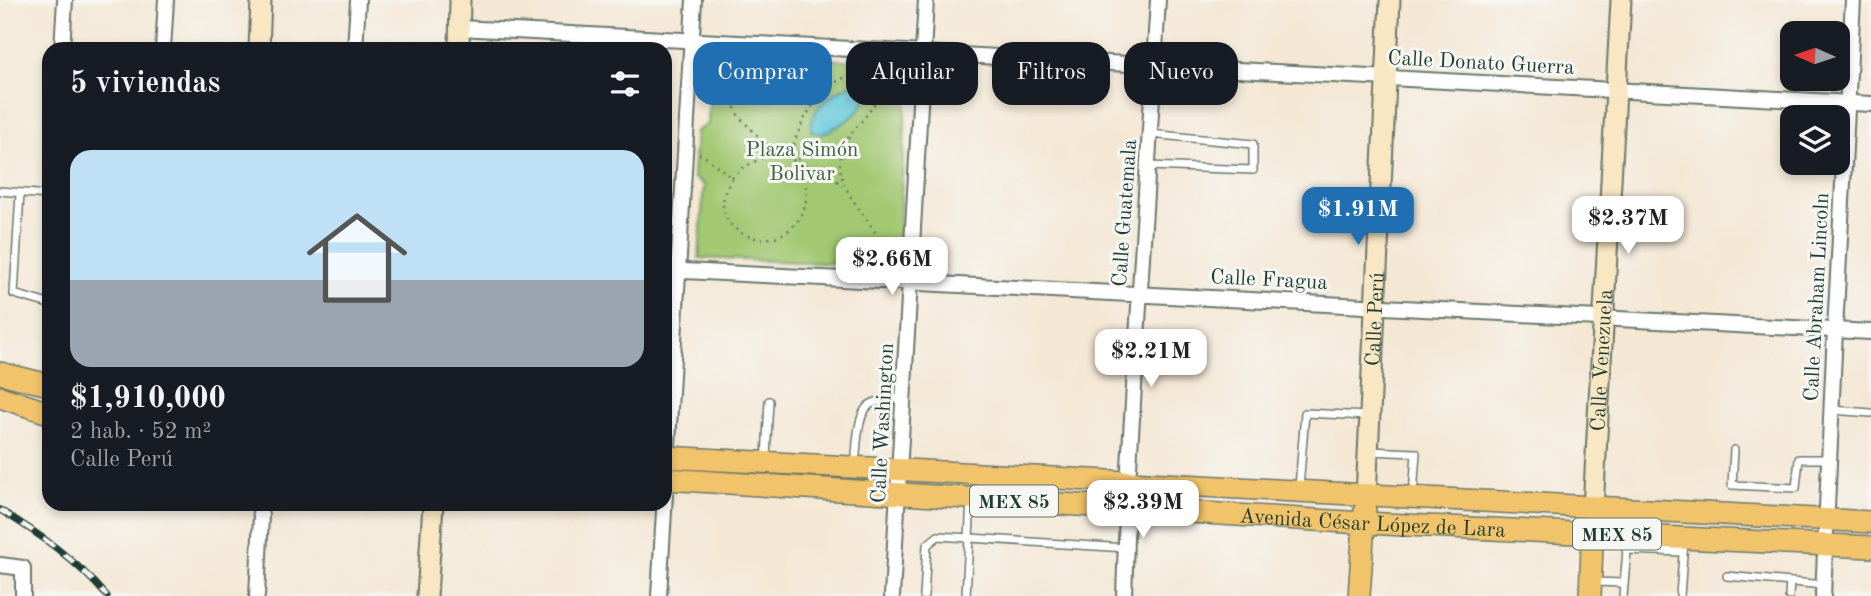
<!DOCTYPE html>
<html lang="es">
<head>
<meta charset="utf-8">
<style>
  :root { --surface:#171b24; --page:#242831; --text:#f1f3f6; --muted:#9ea1a6; --line:#363941; --accent:#1f6fb2 }
  body { margin:0; font-family:"Old Standard TT",serif; background:var(--page); color:var(--text); height:100vh; display:flex; flex-direction:column; font-size:26px; white-space:nowrap }
  * { box-sizing:border-box; margin:0 }
  p { font-size:23px; color:var(--muted) }
  .icon { flex:none; width:38px; height:38px; fill:none; stroke:currentColor; stroke-width:2; stroke-linecap:round; stroke-linejoin:round }
  .map { position:relative; flex:1; overflow:hidden }
  .sheet { position:absolute; left:42px; top:42px; width:630px; height:469px; display:flex; flex-direction:column; background:var(--surface); border-radius:21px; box-shadow:0 4px 10px #0003 }
  .sheet>* { flex:none }
  .banner { position:absolute; left:693px; top:42px; width:665px; height:63px; display:flex; gap:14px }
  .needle { width:46px; rotate:273deg }
  .tools { position:absolute; left:1780px; top:21px; display:grid; gap:14px }
  .tools a { display:grid; place-items:center; width:70px; height:70px; border-radius:14px; background:var(--surface); box-shadow:0 4px 10px #0003; font-size:35px }
  .price { position:absolute; translate:-50% -60px; padding:0 16px; border-radius:14px; background:#fff; color:#222; font-size:23px; line-height:46px; filter:drop-shadow(0 2px 4px #0008) }
  .price::after { content:''; position:absolute; left:50%; top:42px; width:21px; height:16px; margin-left:-10px; background:inherit; clip-path:polygon(0 0,100% 0,50% 100%) }
  .price.current { background:var(--accent); color:#fff }
  ul { padding:0; list-style:none }
  li { display:grid; align-content:center; gap:14px; height:371px; padding:0 28px }
  li+li { border-top:2px solid var(--line) }
  li span { display:grid; place-items:center; height:217px; border-radius:21px; color:#555 }
  li>.icon { margin-inline-start:auto }
  span .icon { width:126px; height:126px; fill:#fffc; stroke-width:1 }
  li b { font-size:30px }
  h2 { display:flex; justify-content:space-between; align-items:center; height:84px; padding:0 28px; font-size:30px }
  .tag { padding:0 24px; border-radius:21px; background:var(--surface); box-shadow:0 4px 10px #0003; font-size:24px; line-height:63px }
  .tag.current { background:var(--accent); color:#fff }
  .map>svg:first-child { display:block }
</style>
</head>
<body>
<div class="map">
<svg width="1871" height="596" viewBox="0 0 1871 596">
  <rect width="100%" height="100%" fill="#f6f6f2"/>
  <filter id="ink" filterUnits="userSpaceOnUse"><feTurbulence type="fractalNoise" baseFrequency=".0143" numOctaves="2"/><feDisplacementMap in="SourceGraphic" scale="14" xChannelSelector="R" yChannelSelector="G"/><feConvolveMatrix kernelMatrix="1 2 1 2 8 2 1 2 1" color-interpolation-filters="sRGB"/></filter>
  <filter id="wash" filterUnits="userSpaceOnUse"><feTurbulence type="fractalNoise" baseFrequency=".00686" numOctaves="4" result="noise"/><feDisplacementMap in="SourceGraphic" scale="28" xChannelSelector="R" yChannelSelector="G"/><feGaussianBlur stdDeviation="1.57" result="paint"/><feColorMatrix in="noise" values="0 0 0 0 0 0 0 0 0 0 0 0 0 0 0 0 0 1.4 0 .05"/><feComposite in="paint" operator="in"/></filter>
  <g filter="url(#wash)">
    <rect width="100%" height="100%" fill="#f4e7d4"/>
    <path fill="#a2c872" stroke="#608253" stroke-width="2" d="M712 54 903 63 908 71 897 266 699 258 704 185 693 177 696 131 708 124Z"/>
    <path fill="#5ec8d9" stroke="#3e8286" stroke-width="2" d="M856 82 865 85C873 110 840 126 822 134L811 131C811 104 834 92 856 82Z"/>
  </g>
  <g filter="url(#ink)">
    <g fill="none" stroke-linecap="round" stroke-linejoin="round">
      <defs>
        <g id="lane">
          <path d="M1148 166 1253 170V144L1150 134"/>
          <path d="M0 191 49 195"/>
          <path d="M20 193 14 294 49 304"/>
          <path d="M1832 410 1871 413"/>
          <path d="M1734 450 1732 485 1796 488 1799 459H1830"/>
          <path d="M1368 451 1416 453 1413 495"/>
          <path d="M766 458 769 401"/>
          <path d="M855 466C857 451 856 412 871 404 880 399 894 399 904 398"/>
          <path d="M1299 488 1305 413 1368 416"/>
          <path d="M1626 550 1683 552"/>
          <path d="M1727 576 1824 585"/>
          <path d="M1595 582 1623 583"/>
          <path d="M924 596 927 545 938 536 1126 548"/>
          <path d="M966 596 971 500"/>
          <path d="M1623 596 1628 539"/>
          <path d="M1680 596 1684 541"/>
          <path d="M1789 596 1790 582"/>
        </g>
        <g id="street">
          <path d="M460 28 1871 104"/>
          <path d="M62 49 65 0"/>
          <path d="M163 49 166 0"/>
          <path d="M355 49 358 0"/>
          <path d="M665 270 1871 332"/>
          <path d="M0 565 23 568V596"/>
          <path d="M257 596 261 516 259 504"/>
          <path d="M659 596 694 0"/>
          <path d="M892 596 926 0"/>
          <path d="M1124 596 1128 483 1158 0"/>
          <path d="M1823 596 1835 330 1853 0"/>
        </g>
        <g id="secondary">
          <path d="M259 49 261 0"/>
          <path d="M459 49 460 0"/>
          <path id="s1" d="M1366 496 1390 0"/>
          <path id="s2" d="M1593 509 1621 0"/>
          <path d="M427 596 433 504"/>
        </g>
        <g id="primary">
          <path d="M0 373 49 385"/>
          <path d="M0 397 49 413"/>
          <path d="M665 457 1871 522"/>
          <path id="s3" d="M665 479 1363 523 1871 547"/>
          <path d="M1359 596 1365 509"/>
          <path d="M1590 596 1593 521"/>
        </g>
      </defs>
      <use href="#lane" stroke="#6a786c" stroke-width="10"/>
      <use href="#street" stroke="#6a786c" stroke-width="18"/>
      <use href="#secondary" stroke="#6a786c" stroke-width="23"/>
      <use href="#primary" stroke="#6a786c" stroke-width="24"/>
      <g stroke="#6a786c" stroke-width="2.5" stroke-dasharray="2 5" stroke-linecap="butt">
        <path d="M711 56 709 87H726L739 117 774 152"/>
        <path d="M794 145C803 110 836 65 877 73L883 83C878 103 868 113 855 129 820 171 854 198 877 235L871 250 870 269"/>
        <path d="M699 154H702L732 178C730 183 726 188 725 193 711 235 778 260 802 214 807 203 808 189 804 178"/>
        <path d="M732 178 744 167 774 152 834 178 842 186"/>
      </g>
      <use href="#lane" stroke="#fff" stroke-width="7"/>
      <use href="#street" stroke="#fff" stroke-width="14"/>
      <use href="#secondary" stroke="#f9e7c3" stroke-width="19"/>
      <use href="#primary" stroke="#f1c36a" stroke-width="21"/>
      <defs>
        <path id="rail" d="M0 510C40 534 76 560 107 596"/>
      </defs>
      <use href="#rail" stroke="#1f3d34" stroke-width="7"/>
      <use href="#rail" stroke="#f6f6f2" stroke-width="4.5" stroke-dasharray="13" stroke-linecap="butt"/>
      <path stroke="#6a786c" stroke-width="2.5" stroke-dasharray="2 5" stroke-linecap="butt" d="M794 145 804 178"/>
    </g>
  </g>
  <g text-anchor="middle" stroke-width="6" stroke-linejoin="round" paint-order="stroke">
    <g fill="#f6f6f2" stroke="#60746d" stroke-width="2">
      <rect x="970" y="485.5" width="88" height="31" rx="5"/>
      <rect x="1573" y="518.5" width="88" height="31" rx="5"/>
    </g>
    <g font-size="19" font-weight="bold" fill="#1f3d34">
      <text x="1014" y="508">MEX 85</text>
      <text x="1617" y="541">MEX 85</text>
    </g>
    <g font-size="21" fill="#1f3d34" stroke="#f6f6f2">
      <text transform="translate(1481 62) rotate(3)" y="7">Calle Donato Guerra</text>
      <text transform="translate(1124 213) rotate(-86)" y="7">Calle Guatemala</text>
      <text transform="translate(1269 279) rotate(3)" y="7">Calle Fragua</text>
      <text transform="translate(1816 297) rotate(-87)" y="7">Calle Abraham Lincoln</text>
      <text dy="7" stroke="none"><textPath href="#s1" startOffset="177">Calle Perú</textPath></text>
      <text dy="7" stroke="none"><textPath href="#s2" startOffset="149">Calle Venezuela</textPath></text>
      <text transform="translate(882 423) rotate(-87)" y="7">Calle Washington</text>
      <text dy="7" stroke="none"><textPath href="#s3" startOffset="709">Avenida César López de Lara</textPath></text>
    </g>
    <g font-size="21" fill="#406044" stroke="#f6f6f2">
      <text x="802" y="156">Plaza Simón<tspan x="802" dy="24">Bolivar</tspan></text>
    </g>
  </g>
</svg>
<div class="tools">
<a><svg class="needle" viewBox="-14 -14 28 28"><path d="M0-13l5 13h-10z" fill="#e53935"/><path d="M0 13l5-13h-10z" fill="#9ea1a6"/></svg></a>
<a><svg class="icon" aria-label="layers" viewBox="0 0 24 24"><path d="M12 4l9 5-9 5-9-5zM3 14l9 5 9-5"/></svg></a>
</div>
<b class="price current" style="left:1358px;top:247px">$1.91M</b>
<b class="price" style="left:1628px;top:256px">$2.37M</b>
<b class="price" style="left:892px;top:297px">$2.66M</b>
<b class="price" style="left:1151px;top:389px">$2.21M</b>
<b class="price" style="left:1143px;top:540px">$2.39M</b>
<div class="banner">
<a class="tag current">Comprar</a>
<a class="tag">Alquilar</a>
<a class="tag">Filtros</a>
<a class="tag">Nuevo</a>
</div>
<section class="sheet">
<h2>5 viviendas<svg class="icon" aria-label="filters" viewBox="0 0 24 24"><path d="M4 7h16M4 17h16"/><circle cx="9" cy="7" r="2"/><circle cx="15" cy="17" r="2"/></svg></h2>
<ul>
<li><span style="background:linear-gradient(#bfe0f5 60%,#9aa5b1 0)"><svg class="icon" aria-label="home" viewBox="0 0 24 24"><path d="M3 11l9-7 9 7M6 9v11h12V9"/></svg></span><div><b>$1,910,000</b><p>2 hab. · 52 m²</p><p>Calle Perú</p></div></li>
</ul>
</section>
</div>
</body>
</html>
